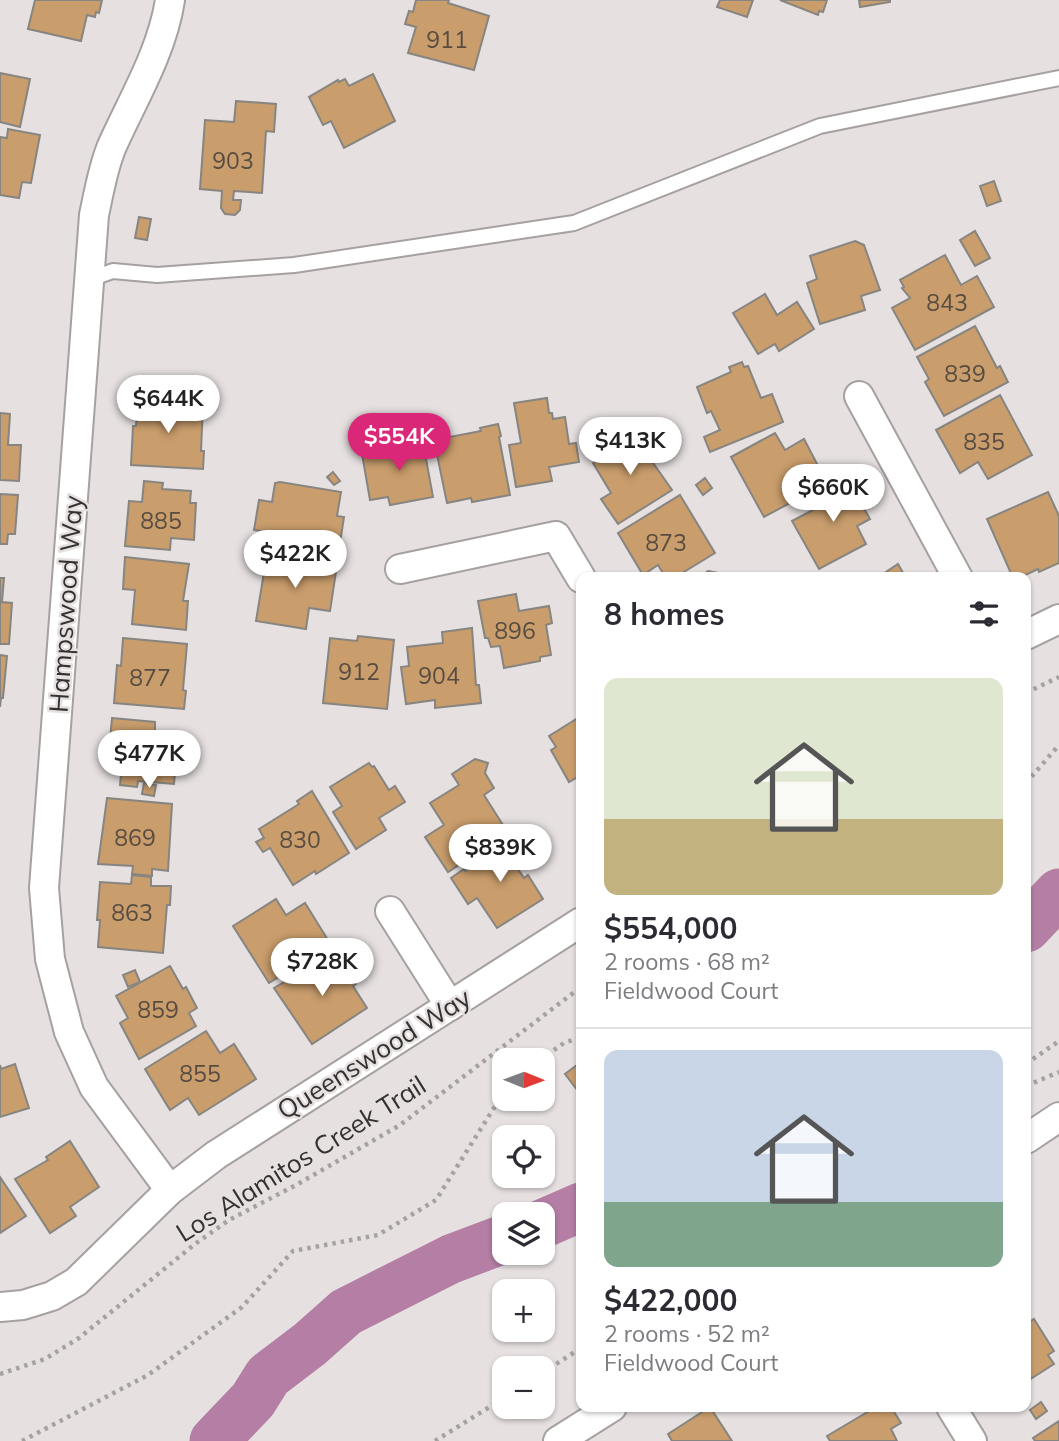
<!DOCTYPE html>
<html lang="en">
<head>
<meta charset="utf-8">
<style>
  :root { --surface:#fff; --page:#f2f2f3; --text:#2b2b33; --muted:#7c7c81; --line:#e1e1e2; --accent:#db2777 }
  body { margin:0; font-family:Mulish,sans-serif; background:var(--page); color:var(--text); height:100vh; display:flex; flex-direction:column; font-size:26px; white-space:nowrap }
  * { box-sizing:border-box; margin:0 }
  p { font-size:23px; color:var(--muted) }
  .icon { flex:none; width:38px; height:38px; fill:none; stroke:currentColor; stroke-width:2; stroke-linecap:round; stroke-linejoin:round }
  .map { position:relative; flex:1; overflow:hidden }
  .details { position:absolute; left:576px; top:572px; width:455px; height:840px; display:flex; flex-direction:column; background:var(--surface); border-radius:14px; box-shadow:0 2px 5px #0004 }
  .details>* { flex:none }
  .needle { width:46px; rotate:91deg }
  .tools { position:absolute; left:492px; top:1048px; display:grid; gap:14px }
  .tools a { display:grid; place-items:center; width:63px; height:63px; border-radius:14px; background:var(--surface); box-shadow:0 2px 5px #0004; font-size:35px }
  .price { position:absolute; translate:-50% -60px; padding:0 16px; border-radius:24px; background:#fff; color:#222; font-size:23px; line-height:46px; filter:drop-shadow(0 2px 4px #0008) }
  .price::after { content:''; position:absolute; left:50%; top:42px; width:21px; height:16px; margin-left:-10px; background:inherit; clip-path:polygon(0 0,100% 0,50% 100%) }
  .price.selected { background:var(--accent); color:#fff }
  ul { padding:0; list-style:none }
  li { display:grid; align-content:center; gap:14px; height:371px; padding:0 28px }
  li+li { border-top:2px solid var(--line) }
  li span { display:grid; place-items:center; height:217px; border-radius:14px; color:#555 }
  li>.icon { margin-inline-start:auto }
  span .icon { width:126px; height:126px; fill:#fffc; stroke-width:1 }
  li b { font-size:30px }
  h2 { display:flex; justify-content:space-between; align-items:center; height:84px; padding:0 28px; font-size:30px }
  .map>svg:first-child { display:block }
</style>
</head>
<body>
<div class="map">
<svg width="1059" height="1441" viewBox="0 0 1059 1441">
  <rect width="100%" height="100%" fill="#e6e1e0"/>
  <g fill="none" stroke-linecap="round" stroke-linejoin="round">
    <g stroke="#b47ea5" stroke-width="49">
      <path d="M1026 928 1059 893"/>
      <path d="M542 1224 581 1207"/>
      <path d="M214 1441 253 1400 268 1376 310 1344 346 1312 451 1259 504 1239"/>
    </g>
  </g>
  <g fill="#c99d6c" stroke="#878581" stroke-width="2">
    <path d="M35 0H102L99 13 96 12 95 17 87 15 81 41 28 29Z"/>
    <path d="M416 0H449L448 3 489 16 474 70 408 53 416 27 405 24 409 11 413 12Z"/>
    <path d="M720 0H753L747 17 717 7Z"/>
    <path d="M780 0H827L823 12 819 11 818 15Z"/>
    <path d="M859 0H890V2L860 7Z"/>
    <path d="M0 73 30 79 20 127 0 122Z"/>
    <path d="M373 74 395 121 344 148 331 121 323 125 309 97 338 80 339 82 345 79 349 86Z"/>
    <path d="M236 101 276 104 274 132 266 131 262 193 234 191 233 200H241L240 210 235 215 225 214 221 208 222 191 200 189 205 120 234 122Z"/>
    <path d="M8 129 40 135 31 183 22 182 19 198 0 195V137L7 138Z"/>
    <path d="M994 181 1001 201 987 206 980 186Z"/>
    <path d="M139 217 151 219 147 240 135 238Z"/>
    <path d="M975 231 990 258 975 266 960 240Z"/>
    <path d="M855 241 864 245 880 290 861 296 865 310 820 324 807 283 817 279 810 256Z"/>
    <path d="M945 255 961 285 977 276 994 307 915 350 892 308 910 298 902 288 904 287 900 280Z"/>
    <path d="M765 294 777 315 797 302 814 329 779 351 775 344 758 354 733 313Z"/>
    <path d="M975 326 997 368 1000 366 1008 382 944 416 925 382 929 379 917 357Z"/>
    <path d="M742 362 744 367 748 366 761 398 772 394 783 422 710 452 704 437 720 430 711 411 707 413 697 387 731 372 729 367Z"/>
    <path d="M1000 395 1032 455 988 479 978 462 960 473 936 430Z"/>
    <path d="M547 398 549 413H552L553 419 565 417 569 444 576 443 579 462 549 467 552 481 516 487 509 445 521 443 514 403Z"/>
    <path d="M138 400 203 404 201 451H204L203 469 131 465 133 426H136Z"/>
    <path d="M0 413 10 414 8 445H21L19 481 0 480Z"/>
    <path d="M498 424 501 436 499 437 510 495 472 502 471 498 447 503 434 440 481 431 480 428Z"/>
    <path d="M622 427 629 439 639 432 655 457 651 460 672 490 618 524 601 499 611 493 593 463 619 447 611 434Z"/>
    <path d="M775 433 785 450 804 439 827 483 764 517 731 457Z"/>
    <path d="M422 437 433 497 390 505 388 497 370 500 362 454 397 448 396 442Z"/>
    <path d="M333 472 340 481 334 485 327 477Z"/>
    <path d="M705 478 712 488 703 495 696 485Z"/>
    <path d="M847 479 870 519 857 526 866 544 819 569 792 521 813 510 808 500Z"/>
    <path d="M144 481 163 483 162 489 191 491 190 503H196L194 540 171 538 170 550 125 546 129 501 142 502Z"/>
    <path d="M280 482 341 492 337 516 344 517 338 556 283 547 282 553 258 550 261 531 254 530 259 500 272 502 275 483Z"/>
    <path d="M1048 492 1059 516V563L1039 572 1038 569 1019 578H1013L987 519Z"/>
    <path d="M0 494 18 495 15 534H8L7 544H0Z"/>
    <path d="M680 495 715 553 674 578 664 575 658 565 643 575 618 533Z"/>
    <path d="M267 554 337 565 330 611 309 608 306 629 256 621Z"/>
    <path d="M125 557 189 564 183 601H188L186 630 132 624 135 590 123 589Z"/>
    <path d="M898 564 906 578H877Z"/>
    <path d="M708 571 718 573 721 578H698Z"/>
    <path d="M0 578H4L2 602 12 603 9 644H0Z"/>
    <path d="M516 594 519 611 549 606 552 623 546 625 551 655 540 657V661L504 668 500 646 491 647 488 638H485L478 601Z"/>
    <path d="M472 628 476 685H479L481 703 435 708V700L406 704 401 667 409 666 407 647 443 643 442 632Z"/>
    <path d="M358 636 394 640 387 709 323 703 330 638 357 641Z"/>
    <path d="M123 638 187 644 183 690 186 691 184 709 114 703 117 665 121 666Z"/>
    <path d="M0 655 7 656 3 698H1L0 707Z"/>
    <path d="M581 716V775L569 782 551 750 556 747 549 736Z"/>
    <path d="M112 718 155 722V733L178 734 177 745 190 746 189 763 176 762 174 784 138 781 137 787 120 785 122 764 108 762Z"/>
    <path d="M475 759 488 763 485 773 494 788 484 795 508 833 448 872 425 837 444 825 430 803 459 785 452 774Z"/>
    <path d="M369 763 372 767 374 766 389 790 395 786 405 802 379 818 386 830 356 849 333 812 342 806 330 787Z"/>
    <path d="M144 783 156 785 154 796 142 794Z"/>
    <path d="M312 791 349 853 316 874 315 871 293 885 270 848 263 852 256 842 264 838 259 829 299 804 297 801Z"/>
    <path d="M107 798 172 804 168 871 152 869V876L132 874 133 866 98 864Z"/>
    <path d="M518 837 533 860 518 869 524 878 528 875 543 899 497 928 477 898 468 904 451 878 464 869 465 871Z"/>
    <path d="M132 875 151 877V886H171L170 905H167L163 953 98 947 100 920H97L100 882 131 884Z"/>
    <path d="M276 899 286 915 305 903 331 945 269 983 233 926Z"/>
    <path d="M335 952 356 984 353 986 367 1008 312 1044 274 988Z"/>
    <path d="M170 966 183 989 186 987 197 1008 189 1013 196 1026 139 1059 120 1023 128 1018 116 996Z"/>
    <path d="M135 970 140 982 128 987 123 975Z"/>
    <path d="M206 1031 220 1053 234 1044 256 1079 199 1115 188 1098 170 1110 145 1069Z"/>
    <path d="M581 1062V1095L565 1074Z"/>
    <path d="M15 1064 29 1108 0 1117V1065L1 1069Z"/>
    <path d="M70 1141 99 1187 70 1207 76 1216 50 1233 15 1179 48 1160 46 1157Z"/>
    <path d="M0 1177 26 1216 0 1233Z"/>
    <path d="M1034 1319 1054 1351 1048 1355 1054 1364 1026 1382V1324Z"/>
    <path d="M1041 1402 1047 1411 1036 1419 1030 1410Z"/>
    <path d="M710 1407 732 1441H672L668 1434Z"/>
    <path d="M876 1407H891L901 1423 891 1429 897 1441H830L827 1436Z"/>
    <path d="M1059 1421V1441H1035L1033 1438Z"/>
  </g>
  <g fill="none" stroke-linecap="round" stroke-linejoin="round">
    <defs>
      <path id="lane" d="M87 280 113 271 157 275 294 265 574 223 820 126 1059 78"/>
      <g id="street">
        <path d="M170 0C162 52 133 99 112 146 103 167 99 192 94 215L44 888 50 959 69 1032 94 1087 170 1190"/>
        <path d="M859 396 958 578"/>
        <path d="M400 569 556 536 581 578"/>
        <path d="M1026 635 1059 619"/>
        <path d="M390 911 450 1006"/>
        <path d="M1026 1139 1059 1117"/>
        <path d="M0 1307 23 1305 52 1296 76 1282 170 1190 216 1155 581 922"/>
        <path d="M951 1407 972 1441"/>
        <path d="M558 1441 612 1407"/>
      </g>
    </defs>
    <use href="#lane" stroke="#a6a1a0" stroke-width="18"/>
    <use href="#street" stroke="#a6a1a0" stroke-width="32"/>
    <g stroke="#a6a2a1" stroke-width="4.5" stroke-dasharray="3.5 5" stroke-linecap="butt">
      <path d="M1026 693 1059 677"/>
      <path d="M1026 783 1059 745"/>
      <path d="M540 1060 564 1043 581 1037"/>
      <path d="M1026 1064 1059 1041"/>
      <path d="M1026 1086 1059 1072"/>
      <path d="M542 1373 581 1348"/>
      <path d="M0 1374 45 1359 79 1338 195 1244 229 1220 296 1185 400 1125 581 987"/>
      <path d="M22 1441 148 1375 242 1307 293 1251 378 1235 436 1200 504 1092"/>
      <path d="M435 1441 504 1398"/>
    </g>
    <use href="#lane" stroke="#fff" stroke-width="14"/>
    <use href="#street" stroke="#fff" stroke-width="28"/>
  </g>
  <g text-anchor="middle" stroke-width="5" stroke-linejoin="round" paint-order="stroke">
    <g font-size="23" fill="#584c40">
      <text x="447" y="48">911</text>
      <text x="233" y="169">903</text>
      <text x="947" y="311">843</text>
      <text x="965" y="382">839</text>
      <text x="984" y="450">835</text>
      <text x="161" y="529">885</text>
      <text x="666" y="551">873</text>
      <text x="515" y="639">896</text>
      <text x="359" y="680">912</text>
      <text x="439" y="684">904</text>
      <text x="150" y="686">877</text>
      <text x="135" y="846">869</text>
      <text x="300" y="848">830</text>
      <text x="132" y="921">863</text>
      <text x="158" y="1018">859</text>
      <text x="200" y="1082">855</text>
    </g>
    <g font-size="26" fill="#333131" stroke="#e6e1e0">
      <text transform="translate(66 604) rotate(-86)" y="9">Hampswood Way</text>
      <text transform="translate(374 1054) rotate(-32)" y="9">Queenswood Way</text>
      <text transform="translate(301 1159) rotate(-32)" y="9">Los Alamitos Creek Trail</text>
    </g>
  </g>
</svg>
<div class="tools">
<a><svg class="needle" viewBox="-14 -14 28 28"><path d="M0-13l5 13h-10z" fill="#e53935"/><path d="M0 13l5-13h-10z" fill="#7c7c81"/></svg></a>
<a><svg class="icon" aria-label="locate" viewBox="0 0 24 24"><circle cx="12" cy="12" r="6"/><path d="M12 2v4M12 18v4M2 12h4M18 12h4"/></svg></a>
<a><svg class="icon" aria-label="layers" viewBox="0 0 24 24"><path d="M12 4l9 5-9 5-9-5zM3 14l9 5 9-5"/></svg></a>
<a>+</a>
<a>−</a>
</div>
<b class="price" style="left:168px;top:435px">$644K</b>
<b class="price selected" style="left:399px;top:473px">$554K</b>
<b class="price" style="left:630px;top:477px">$413K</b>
<b class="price" style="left:833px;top:524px">$660K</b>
<b class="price" style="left:295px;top:590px">$422K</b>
<b class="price" style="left:149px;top:790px">$477K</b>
<b class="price" style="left:500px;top:884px">$839K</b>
<b class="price" style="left:322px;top:998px">$728K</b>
<section class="details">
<h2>8 homes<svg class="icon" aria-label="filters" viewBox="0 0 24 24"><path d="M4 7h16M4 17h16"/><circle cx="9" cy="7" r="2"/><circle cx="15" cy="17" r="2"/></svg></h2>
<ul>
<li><span style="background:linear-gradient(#dfe7d0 65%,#c2b280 0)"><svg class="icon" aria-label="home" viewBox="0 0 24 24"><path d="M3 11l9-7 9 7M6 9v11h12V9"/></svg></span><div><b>$554,000</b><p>2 rooms · 68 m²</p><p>Fieldwood Court</p></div></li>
<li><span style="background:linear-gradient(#c9d6e8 70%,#7fa58c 0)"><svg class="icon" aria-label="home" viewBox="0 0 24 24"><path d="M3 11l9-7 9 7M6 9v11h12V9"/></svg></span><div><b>$422,000</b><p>2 rooms · 52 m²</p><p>Fieldwood Court</p></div></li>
</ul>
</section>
</div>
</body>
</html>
